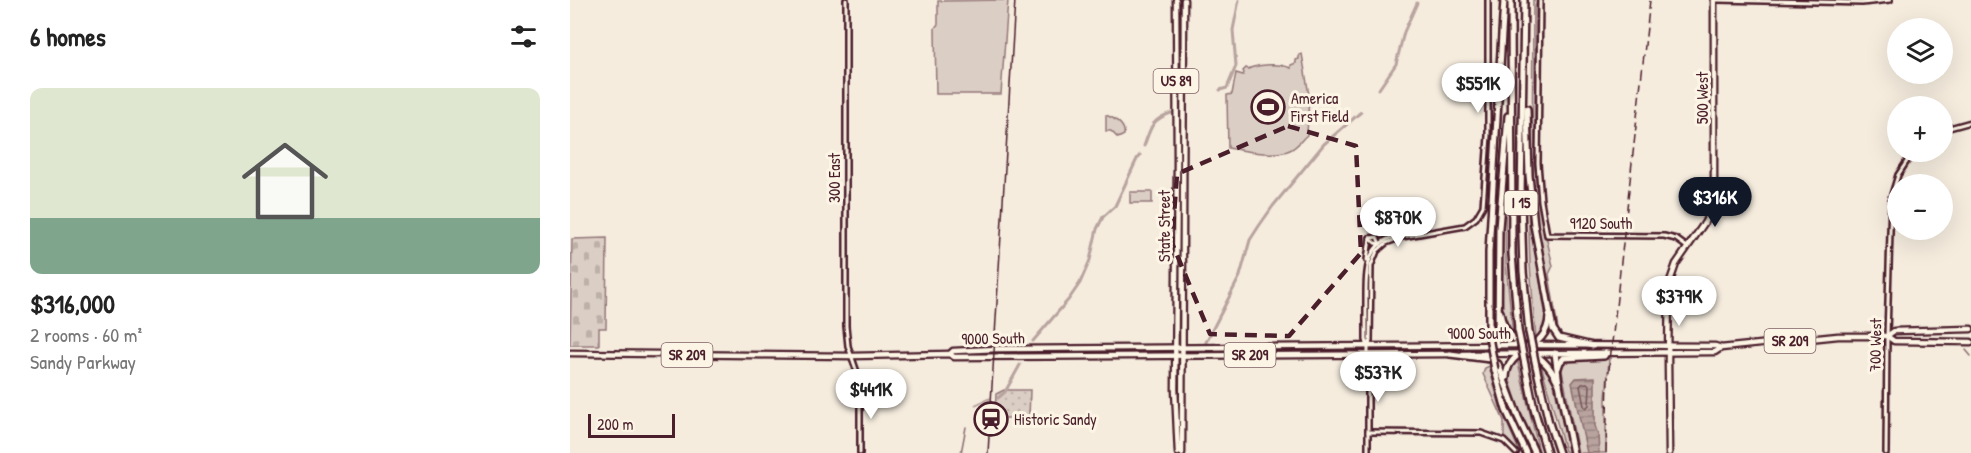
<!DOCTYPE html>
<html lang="en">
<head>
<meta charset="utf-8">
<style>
  :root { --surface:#fff; --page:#f6f6f6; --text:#222; --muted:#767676; --accent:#111827 }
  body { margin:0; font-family:"Patrick Hand",sans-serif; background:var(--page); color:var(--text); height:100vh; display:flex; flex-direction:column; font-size:22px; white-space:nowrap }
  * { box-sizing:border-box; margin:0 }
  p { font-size:20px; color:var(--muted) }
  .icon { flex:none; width:33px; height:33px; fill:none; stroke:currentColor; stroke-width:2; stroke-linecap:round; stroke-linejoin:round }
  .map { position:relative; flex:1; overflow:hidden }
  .details { display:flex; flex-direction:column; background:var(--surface); width:570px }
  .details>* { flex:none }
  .controls { position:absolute; left:1317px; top:18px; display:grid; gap:12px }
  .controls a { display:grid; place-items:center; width:66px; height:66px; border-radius:50%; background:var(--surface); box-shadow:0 6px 24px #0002; font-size:30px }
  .scale { position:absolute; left:18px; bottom:15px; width:87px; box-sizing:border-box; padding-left:6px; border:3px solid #4a1f2b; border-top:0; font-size:16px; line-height:21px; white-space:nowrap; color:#4a1f2b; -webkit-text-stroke:4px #fcf5e5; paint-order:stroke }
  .price { position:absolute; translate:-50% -51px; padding:0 14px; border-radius:21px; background:#fff; color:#222; font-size:20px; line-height:39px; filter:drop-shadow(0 2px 3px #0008) }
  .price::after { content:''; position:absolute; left:50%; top:36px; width:18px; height:14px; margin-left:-9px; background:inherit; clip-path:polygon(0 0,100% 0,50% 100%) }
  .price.selected { background:var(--accent); color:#fff }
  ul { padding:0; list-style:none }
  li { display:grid; align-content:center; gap:12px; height:318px; padding:0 30px }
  li span { display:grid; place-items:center; height:186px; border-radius:12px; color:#555 }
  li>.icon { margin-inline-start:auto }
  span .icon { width:108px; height:108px; fill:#fffc; stroke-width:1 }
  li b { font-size:26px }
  h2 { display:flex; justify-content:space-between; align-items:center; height:72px; padding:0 30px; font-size:26px }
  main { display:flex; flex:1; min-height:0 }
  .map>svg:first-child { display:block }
</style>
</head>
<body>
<main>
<section class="details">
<h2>6 homes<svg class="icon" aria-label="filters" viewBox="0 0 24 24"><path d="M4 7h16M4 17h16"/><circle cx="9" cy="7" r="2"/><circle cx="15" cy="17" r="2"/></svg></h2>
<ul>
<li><span style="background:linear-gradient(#dfe7d0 70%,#7fa58c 0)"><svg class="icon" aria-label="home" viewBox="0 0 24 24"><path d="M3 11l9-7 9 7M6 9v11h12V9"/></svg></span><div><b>$316,000</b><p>2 rooms · 60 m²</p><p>Sandy Parkway</p></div></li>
</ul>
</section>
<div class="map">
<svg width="1401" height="453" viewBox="0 0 1401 453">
  <defs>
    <pattern id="cemetery-stones" width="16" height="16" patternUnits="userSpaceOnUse" patternTransform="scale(1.5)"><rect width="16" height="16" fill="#dbcec4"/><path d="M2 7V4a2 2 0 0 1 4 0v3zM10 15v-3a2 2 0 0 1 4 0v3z" fill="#bdb0a9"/></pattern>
    <pattern id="park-dots" width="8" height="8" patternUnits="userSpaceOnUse" patternTransform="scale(1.5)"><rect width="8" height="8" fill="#dbcec4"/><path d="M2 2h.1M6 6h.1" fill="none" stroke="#bdb0a9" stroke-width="1.8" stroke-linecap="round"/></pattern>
    <pattern id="water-rules" width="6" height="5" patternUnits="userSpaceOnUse" patternTransform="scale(1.5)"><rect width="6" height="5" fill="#b8a39e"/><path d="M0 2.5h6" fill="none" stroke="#988481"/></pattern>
  </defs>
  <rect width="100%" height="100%" fill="#f5ecde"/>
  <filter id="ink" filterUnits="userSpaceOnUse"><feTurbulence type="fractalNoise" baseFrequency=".0167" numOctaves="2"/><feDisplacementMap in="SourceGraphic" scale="12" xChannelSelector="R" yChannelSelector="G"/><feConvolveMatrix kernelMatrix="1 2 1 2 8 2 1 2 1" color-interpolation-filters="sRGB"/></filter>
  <g filter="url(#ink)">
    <g fill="#dbcec4" stroke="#927678" stroke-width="1.5">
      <path d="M438 0 431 94H366L365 28 368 24V1Z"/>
      <path d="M963 0 967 1 965 7V167L970 210 983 266 979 274 989 335 985 330 971 252 962 174Z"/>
      <path d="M732 54 739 95 737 135C732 139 727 147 720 150 703 157 676 151 658 148L657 95 662 94 666 73 673 75 674 73 673 71 676 68 678 69C689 64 709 63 721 68V65L726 63V60L729 59V55Z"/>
      <path d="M536 115C544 118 556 125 554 135L548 138 541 131H536Z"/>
      <path d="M935 191 936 264 943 335 938 330 933 317 931 251Z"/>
      <rect x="560" y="192" width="22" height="11"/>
      <path d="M958 202 976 318 973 331 966 339 960 265Z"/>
      <path d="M947 358 969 451 951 415 939 378V371Z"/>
      <path d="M1013 359H1039L1036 399V453H1008L991 366 996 360Z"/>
      <path d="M970 361 980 372 983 380 999 453 995 451Z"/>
      <path d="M919 366 930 407 950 453 934 437V421L913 374 915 368Z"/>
    </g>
    <path fill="url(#cemetery-stones)" stroke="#927678" stroke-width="1.5" d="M37 238 36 328H29V345H0L2 239Z"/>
    <path fill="url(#park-dots)" stroke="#927678" stroke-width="1.5" d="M434 390H460L459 418H425L426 394Z"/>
    <path fill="url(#water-rules)" stroke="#8c6e70" stroke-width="1.5" d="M1025 377V426L1028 435 1029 453H1017L1002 383 1006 378Z"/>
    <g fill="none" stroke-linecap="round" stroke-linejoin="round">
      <path stroke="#765459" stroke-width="1.5" d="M1017 383 1020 386 1019 405 1016 408 1014 406 1010 386 1012 384Z"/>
      <g stroke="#8c6e70" stroke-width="1.5">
        <path d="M1396 350 1401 356"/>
        <path d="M391 453 396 427"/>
      </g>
      <g stroke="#b8a39e" stroke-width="3">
        <path d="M809 89 826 64 834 32 847 3"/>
        <path d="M650 90 657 88 666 66 663 30 669 0"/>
        <path d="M574 146C581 127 581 120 601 113"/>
        <path d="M463 341 499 299 510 283 520 260 527 229 533 217 545 206 567 159 570 155"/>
        <path d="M636 342 670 276 680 240 689 226 703 206 754 144 791 112"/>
        <path d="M428 398 435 392 450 365"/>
        <path d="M406 405 419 399"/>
      </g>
      <defs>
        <g id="minor">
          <path d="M276 0V326L278 346 290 381V453"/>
          <path d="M970 0 968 163 971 201 977 235 1094 236 1106 239 1117 247"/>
          <path d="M1147 0 1292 3 1320 0"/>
          <path d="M1372 130 1401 122"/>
          <path d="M800 238 807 237 810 244"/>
          <path d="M800 238 805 243 810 244"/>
          <path d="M797 260 800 238"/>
          <path d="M799 345 800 341 801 266 807 251 816 243 832 237 895 226 906 218 913 206 918 136V0"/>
          <path d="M798 432 911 433 934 441 946 453"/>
          <path d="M798 453V347L796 340C796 325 796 311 796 296 796 263 798 238 837 234"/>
          <path d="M1316 453 1317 336 1321 198 1328 175 1343 152"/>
        </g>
        <g id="major">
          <path d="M606 0 607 162 605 389 608 453"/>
          <path d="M1317 336 1324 331 1401 329"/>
          <path d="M962 345 1145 346 1151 348"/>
          <path d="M0 353 282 356 380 354 384 357 881 354"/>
          <path d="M380 354 383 351 427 349 951 345"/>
          <path d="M893 354 1145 352 1151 348 1268 336H1317L1324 341 1401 342"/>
          <path d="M612 453 614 0"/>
          <path d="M1099 453 1098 360 1099 284 1106 264 1135 222 1140 210 1144 187V0"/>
        </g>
        <g id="highway">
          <path d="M941 0 942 254 948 330"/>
          <path d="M954 0 951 199 953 271 959 332"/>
          <path d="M957 109 959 175 964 225 983 329 989 338 1023 346"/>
          <path d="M930 312C934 341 958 345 976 364 982 370 985 377 989 384"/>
          <path d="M919 337V252L934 0"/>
          <path d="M925 344 928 335 929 228 938 116"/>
          <path d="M985 353 989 384 1003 453"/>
          <path d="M880 354 920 359 928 364 948 417 965 453"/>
          <path d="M955 365 964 409 977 453"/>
          <path d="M966 366 979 423 989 453"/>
          <path d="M988 368 990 362 994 358 1034 356 1036 353"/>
          <path d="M925 370 936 410 956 453"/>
          <path d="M936 378C937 346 978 352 979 316"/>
        </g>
      </defs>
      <use href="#minor" stroke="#4a1f2b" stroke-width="8"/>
      <use href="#major" stroke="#4a1f2b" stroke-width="9"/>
      <use href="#highway" stroke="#4a1f2b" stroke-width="10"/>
      <use href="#minor" stroke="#fcf5e5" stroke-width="3"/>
      <use href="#major" stroke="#fcf5e5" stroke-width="4.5"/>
      <use href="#highway" stroke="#fcf5e5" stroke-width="5"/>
      <path stroke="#4a1f2b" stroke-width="1.5" d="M418 453 445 0"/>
      <path stroke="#4a1f2b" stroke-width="1.5" stroke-dasharray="9 4.5" stroke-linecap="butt" d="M1036 453 1038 379 1080 0"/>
      <defs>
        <g id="highway-bridge">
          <path d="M948 330 955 365"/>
          <path d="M959 332 966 366"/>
          <path d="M919 337 925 370"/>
        </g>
      </defs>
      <use href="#highway-bridge" stroke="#4a1f2b" stroke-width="10" stroke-linecap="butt"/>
      <use href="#highway-bridge" stroke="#fcf5e5" stroke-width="5"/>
    </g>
  </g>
  <path fill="none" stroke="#4a1f2b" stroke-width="4.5" stroke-dasharray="12 8" stroke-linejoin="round" d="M718 126 786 146 791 253 719 336 640 334 602 243 607 174Z"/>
  <defs>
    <symbol id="stadium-ring" viewBox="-11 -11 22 22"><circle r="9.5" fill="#fcf5e5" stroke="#4a1f2b" stroke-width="1.5"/><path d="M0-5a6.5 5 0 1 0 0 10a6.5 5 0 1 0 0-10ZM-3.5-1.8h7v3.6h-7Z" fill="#4a1f2b"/></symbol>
    <symbol id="station-ring" viewBox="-11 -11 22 22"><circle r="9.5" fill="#fcf5e5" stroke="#4a1f2b" stroke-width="1.5"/><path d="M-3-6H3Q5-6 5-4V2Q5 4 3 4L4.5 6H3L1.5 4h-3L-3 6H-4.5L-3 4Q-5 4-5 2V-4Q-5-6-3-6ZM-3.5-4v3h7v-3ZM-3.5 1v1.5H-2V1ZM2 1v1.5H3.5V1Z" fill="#4a1f2b"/></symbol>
  </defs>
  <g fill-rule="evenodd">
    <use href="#stadium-ring" x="679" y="88" width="38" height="38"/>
    <use href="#station-ring" x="402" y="400" width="38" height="38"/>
  </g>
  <g text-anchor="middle" stroke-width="6" stroke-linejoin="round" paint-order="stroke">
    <g fill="#fcf5e5" stroke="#7f5f63" stroke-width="1.5">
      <rect x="583.5" y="69" width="45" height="24" rx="4.5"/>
      <rect x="934.5" y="191" width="33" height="24" rx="4.5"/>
      <rect x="1194.5" y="329" width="51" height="24" rx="4.5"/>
      <rect x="91.5" y="343" width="51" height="24" rx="4.5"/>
      <rect x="654.5" y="343" width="51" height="24" rx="4.5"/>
    </g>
    <g font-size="15" font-weight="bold" fill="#4a1f2b">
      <text x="606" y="86">US 89</text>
      <text x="951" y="208">I 15</text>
      <text x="1220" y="346">SR 209</text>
      <text x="117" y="360">SR 209</text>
      <text x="680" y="360">SR 209</text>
    </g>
    <g font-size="16" fill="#4a1f2b" stroke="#fcf5e5" text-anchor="start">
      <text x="721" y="104">America<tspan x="721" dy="18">First Field</tspan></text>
      <text x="444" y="425">Historic Sandy</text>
    </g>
    <g font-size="16" fill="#4a1f2b" stroke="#fcf5e5">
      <text transform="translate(1132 98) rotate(-90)" y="6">500 West</text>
      <text transform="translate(264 178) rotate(-90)" y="6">300 East</text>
      <text x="1031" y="229">9120 South</text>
      <text transform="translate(594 226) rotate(-90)" y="6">State Street</text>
      <text x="909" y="339">9000 South</text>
      <text transform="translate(423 338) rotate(-1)" y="6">9000 South</text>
      <text transform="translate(1305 345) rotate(-89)" y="6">700 West</text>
    </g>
  </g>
</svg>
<div class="controls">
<a><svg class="icon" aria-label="layers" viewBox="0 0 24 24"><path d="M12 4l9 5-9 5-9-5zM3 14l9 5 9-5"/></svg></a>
<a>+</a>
<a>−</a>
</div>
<div class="scale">200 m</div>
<b class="price" style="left:908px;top:114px">$551K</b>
<b class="price selected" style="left:1145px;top:228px">$316K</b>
<b class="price" style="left:828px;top:248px">$870K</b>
<b class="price" style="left:1109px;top:327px">$379K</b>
<b class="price" style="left:808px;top:403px">$537K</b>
<b class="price" style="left:301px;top:420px">$441K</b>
</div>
</main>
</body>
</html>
